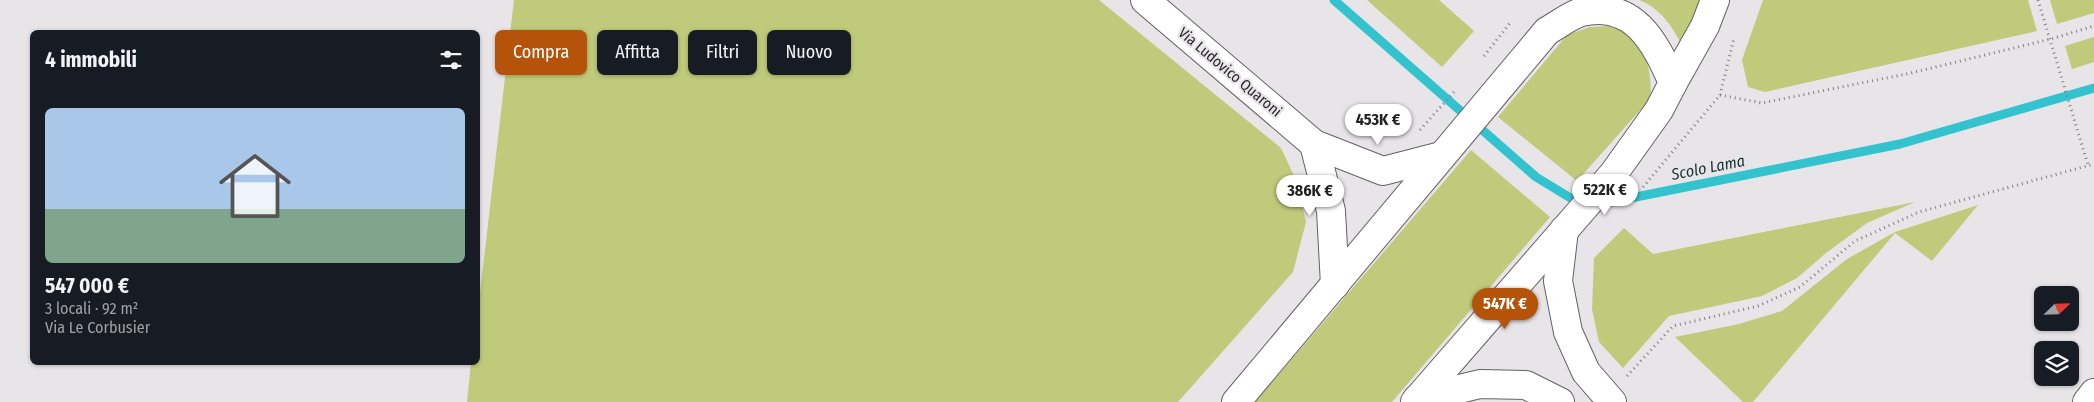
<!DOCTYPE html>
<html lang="it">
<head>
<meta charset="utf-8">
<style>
  :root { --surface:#171b24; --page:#242831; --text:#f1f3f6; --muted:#9ea1a6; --accent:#b45309 }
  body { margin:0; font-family:"Fira Sans Condensed",sans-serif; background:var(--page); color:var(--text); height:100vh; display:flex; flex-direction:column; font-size:19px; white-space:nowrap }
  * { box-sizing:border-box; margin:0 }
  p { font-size:16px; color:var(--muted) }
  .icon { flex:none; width:28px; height:28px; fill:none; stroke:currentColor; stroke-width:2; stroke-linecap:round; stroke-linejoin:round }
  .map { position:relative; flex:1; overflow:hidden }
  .details { position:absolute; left:30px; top:30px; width:450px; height:335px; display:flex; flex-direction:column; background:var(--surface); border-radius:8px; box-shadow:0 1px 4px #0004 }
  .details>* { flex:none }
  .banner { position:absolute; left:495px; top:30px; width:475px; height:45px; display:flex; gap:10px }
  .needle { width:32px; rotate:67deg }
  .fabs { position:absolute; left:2034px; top:286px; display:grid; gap:10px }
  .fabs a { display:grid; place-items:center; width:45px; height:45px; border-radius:8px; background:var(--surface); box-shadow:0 1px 4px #0004; font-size:25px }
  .price { position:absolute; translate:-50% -42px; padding:0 11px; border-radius:18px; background:#fff; color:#222; font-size:16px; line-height:32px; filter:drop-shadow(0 1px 2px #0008) }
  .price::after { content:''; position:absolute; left:50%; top:30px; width:15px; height:11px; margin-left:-8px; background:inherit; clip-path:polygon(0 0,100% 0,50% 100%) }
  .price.on { background:var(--accent); color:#fff }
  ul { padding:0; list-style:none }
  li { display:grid; align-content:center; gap:10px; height:265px; padding:0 15px }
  li span { display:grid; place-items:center; height:155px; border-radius:8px; color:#555 }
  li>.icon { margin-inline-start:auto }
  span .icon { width:90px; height:90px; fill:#fffc; stroke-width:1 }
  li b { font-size:21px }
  h2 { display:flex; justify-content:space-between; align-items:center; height:60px; padding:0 15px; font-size:21px }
  .chip { padding:0 18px; border-radius:8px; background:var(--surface); box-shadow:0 1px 4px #0004; font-size:18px; line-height:45px }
  .chip.on { background:var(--accent); color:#fff }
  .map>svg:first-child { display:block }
</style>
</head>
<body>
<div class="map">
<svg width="2094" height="402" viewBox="0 0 2094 402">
  <rect width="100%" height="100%" fill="#e8e5e8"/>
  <g fill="#bfca7a">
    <path d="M514 0H1099L1281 148 1296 180 1306 222 1293 272 1178 402H467L471 363 478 362V310Z"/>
    <path d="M1367 0H1439L1474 31 1442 67Z"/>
    <path d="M1639 0H1702L1684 49C1674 29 1661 8 1639 0Z"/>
    <path d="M1763 0H2028L2037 31 1765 92 1748 87 1742 60Z"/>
    <path d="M2050 0H2094V13L2057 24Z"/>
    <path d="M1609 26C1614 28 1623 30 1628 33 1647 49 1653 77 1650 99L1577 181 1498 117 1567 35 1590 27Z"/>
    <path d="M2094 37V62L2072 69 2065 46Z"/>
    <path d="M1471 150 1550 217 1392 402H1255Z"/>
    <path d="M1915 202 1867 223 1826 253 1797 278 1762 296 1669 316 1623 368 1599 342 1592 309 1594 258 1624 228 1653 254Z"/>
    <path d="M1978 205 1932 261 1895 233 1753 402H1743L1675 337 1739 324 1782 311 1847 259 1895 232Z"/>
  </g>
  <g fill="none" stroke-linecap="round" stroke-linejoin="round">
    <g stroke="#32c3ce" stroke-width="9">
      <path d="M1334 0 1536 177 1582 205"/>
      <path d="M1596 205 1900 144 2094 88"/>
    </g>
    <defs>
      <g id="street">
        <path d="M1145 0 1314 144 1383 171 1441 156"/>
        <path d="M1314 144 1331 211 1335 285"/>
        <path d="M1564 230 1558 281 1568 332 1586 372 1612 402"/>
        <path d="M1417 399 1480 384 1526 385 1560 402"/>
        <path d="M2087 402 2094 393"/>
      </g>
      <g id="secondary">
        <path d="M1673 83 1705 26 1715 0"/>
        <path d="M1236 402 1547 31C1558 25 1569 16 1581 12 1634 0 1655 42 1673 83L1659 110 1614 173 1415 402"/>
      </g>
    </defs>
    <use href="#street" stroke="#646264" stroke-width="30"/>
    <use href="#secondary" stroke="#646264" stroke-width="30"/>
    <g stroke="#807e80" stroke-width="3" stroke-dasharray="1 4" stroke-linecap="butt">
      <path d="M2038 0 2088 165"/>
      <path d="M1484 56 1510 23"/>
      <path d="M1720 95 1762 103 1911 73 2051 39 2094 26"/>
      <path d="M1420 130 1454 92"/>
      <path d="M1643 187 1720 95 1734 38"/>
      <path d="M1627 376 1673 326 1758 306 1800 287 1855 241 1919 212 2094 164"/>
    </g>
    <use href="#street" stroke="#fff" stroke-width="28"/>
    <use href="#secondary" stroke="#fff" stroke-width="28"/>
  </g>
  <g text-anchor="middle" stroke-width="4.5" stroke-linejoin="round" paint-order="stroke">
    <g font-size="15" fill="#292829" stroke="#e8e5e8">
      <text transform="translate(1230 72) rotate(40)" y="5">Via Ludovico Quaroni</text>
    </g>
    <g font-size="16" font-style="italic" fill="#193032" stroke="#e8e5e8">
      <text transform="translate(1708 167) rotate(-11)" y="6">Scolo Lama</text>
    </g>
  </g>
</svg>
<div class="fabs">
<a><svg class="needle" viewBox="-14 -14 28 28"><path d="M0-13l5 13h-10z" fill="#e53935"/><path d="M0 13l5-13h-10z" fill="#9ea1a6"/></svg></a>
<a><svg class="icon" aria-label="layers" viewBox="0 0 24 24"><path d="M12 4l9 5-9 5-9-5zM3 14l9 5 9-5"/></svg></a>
</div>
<b class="price" style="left:1378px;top:146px">453K €</b>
<b class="price" style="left:1605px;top:216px">522K €</b>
<b class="price" style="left:1310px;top:217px">386K €</b>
<b class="price on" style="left:1505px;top:330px">547K €</b>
<div class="banner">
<a class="chip on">Compra</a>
<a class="chip">Affitta</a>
<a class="chip">Filtri</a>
<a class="chip">Nuovo</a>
</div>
<section class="details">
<h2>4 immobili<svg class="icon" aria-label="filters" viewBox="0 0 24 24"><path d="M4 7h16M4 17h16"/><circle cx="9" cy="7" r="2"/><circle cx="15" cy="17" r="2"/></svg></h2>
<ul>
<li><span style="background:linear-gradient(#a9c7e8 65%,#7fa58c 0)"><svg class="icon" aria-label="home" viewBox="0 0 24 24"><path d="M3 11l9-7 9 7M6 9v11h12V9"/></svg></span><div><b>547 000 €</b><p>3 locali · 92 m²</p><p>Via Le Corbusier</p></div></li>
</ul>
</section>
</div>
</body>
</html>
